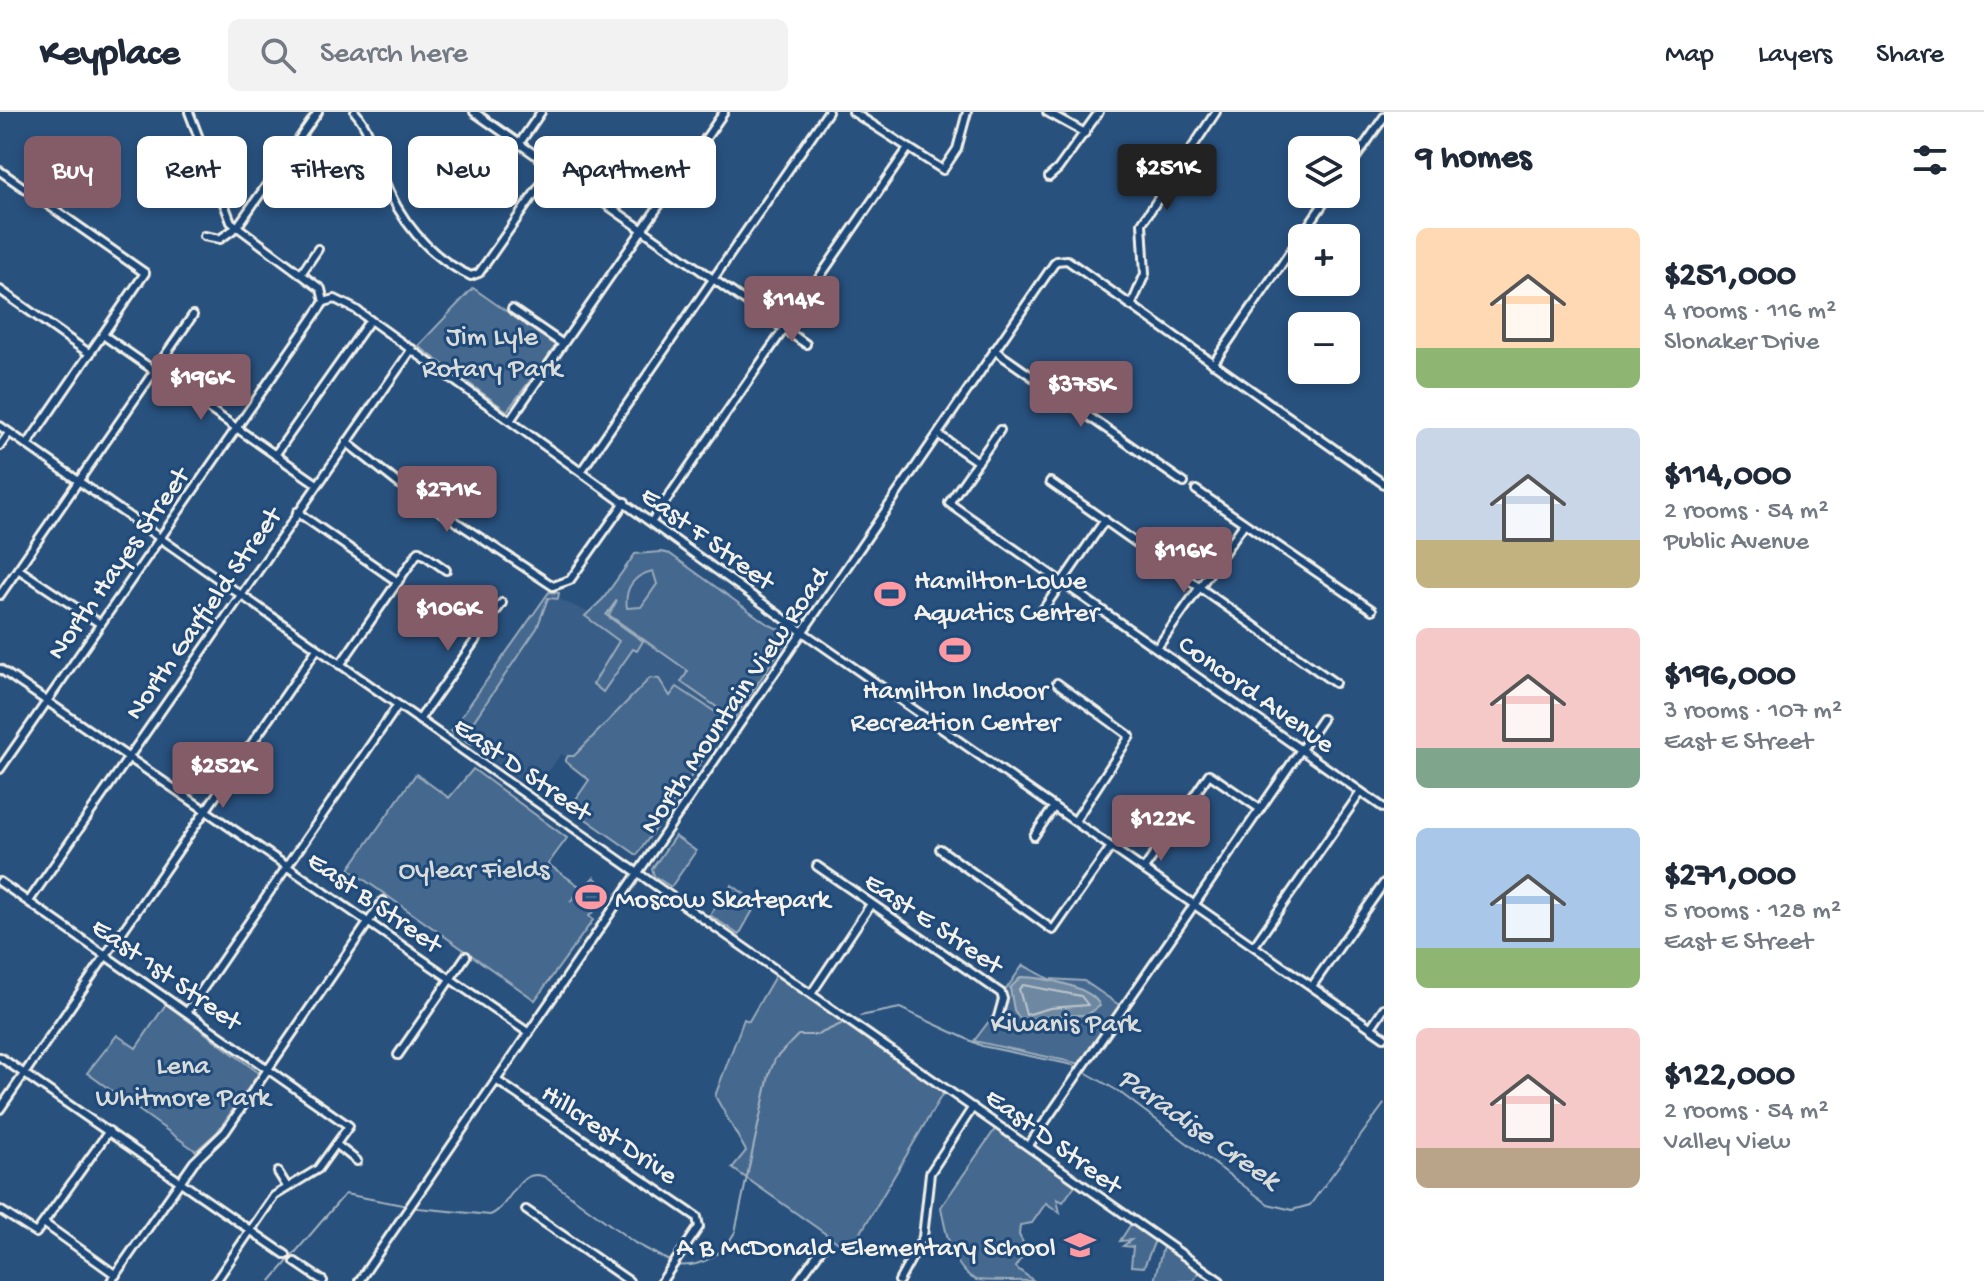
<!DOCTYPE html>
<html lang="en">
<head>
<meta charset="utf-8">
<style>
  :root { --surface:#fff; --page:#f2f2f3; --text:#1f2937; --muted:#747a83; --line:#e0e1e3; --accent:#845c67 }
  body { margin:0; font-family:"Gochi Hand",sans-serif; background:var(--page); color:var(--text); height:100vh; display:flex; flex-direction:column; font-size:30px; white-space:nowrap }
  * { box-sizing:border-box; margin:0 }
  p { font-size:26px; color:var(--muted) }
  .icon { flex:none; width:44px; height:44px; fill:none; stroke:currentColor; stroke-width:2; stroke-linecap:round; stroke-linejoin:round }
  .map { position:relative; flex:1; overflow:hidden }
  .panel { display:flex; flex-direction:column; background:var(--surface); width:600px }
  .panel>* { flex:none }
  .banner { position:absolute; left:24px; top:24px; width:760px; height:72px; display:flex; gap:16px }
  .buttons { position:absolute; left:1288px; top:24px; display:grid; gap:16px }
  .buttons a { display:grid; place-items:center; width:72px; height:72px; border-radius:12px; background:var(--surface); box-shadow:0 4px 12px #0003; font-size:40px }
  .price { position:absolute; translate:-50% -68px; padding:0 18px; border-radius:8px; background:var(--accent); color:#fff; font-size:26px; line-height:52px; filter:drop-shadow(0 2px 4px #0008) }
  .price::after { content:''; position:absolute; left:50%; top:48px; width:24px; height:18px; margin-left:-12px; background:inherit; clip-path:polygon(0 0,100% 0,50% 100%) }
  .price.active { background:#222; color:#fff }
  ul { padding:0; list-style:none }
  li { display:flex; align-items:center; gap:24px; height:200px; padding:0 32px }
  li span { display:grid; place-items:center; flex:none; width:224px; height:160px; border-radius:12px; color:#555 }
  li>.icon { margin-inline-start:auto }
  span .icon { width:96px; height:96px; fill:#fffc; stroke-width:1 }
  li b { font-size:34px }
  h2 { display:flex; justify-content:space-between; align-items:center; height:96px; padding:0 32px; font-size:34px }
  .pill { padding:0 28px; border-radius:12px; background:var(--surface); box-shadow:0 4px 12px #0003; font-size:28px; line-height:72px }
  .pill.active { background:var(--accent); color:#fff }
  header { display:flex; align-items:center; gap:48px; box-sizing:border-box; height:112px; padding:0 40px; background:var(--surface); border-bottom:2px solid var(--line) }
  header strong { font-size:38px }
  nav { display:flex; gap:44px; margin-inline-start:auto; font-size:28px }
  .search { width:560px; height:72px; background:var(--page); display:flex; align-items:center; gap:20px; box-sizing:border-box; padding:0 28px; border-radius:12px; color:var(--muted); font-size:30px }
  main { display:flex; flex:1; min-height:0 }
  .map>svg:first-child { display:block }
</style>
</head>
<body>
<header>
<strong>Keyplace</strong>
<div class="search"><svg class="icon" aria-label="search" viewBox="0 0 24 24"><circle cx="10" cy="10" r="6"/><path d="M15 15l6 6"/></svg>Search here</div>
<nav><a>Map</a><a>Layers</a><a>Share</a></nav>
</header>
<main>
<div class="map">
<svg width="1384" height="1169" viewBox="0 0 1384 1169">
  <rect width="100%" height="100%" fill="#28517e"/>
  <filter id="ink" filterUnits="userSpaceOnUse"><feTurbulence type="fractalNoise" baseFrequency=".0125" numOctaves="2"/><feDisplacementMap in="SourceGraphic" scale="16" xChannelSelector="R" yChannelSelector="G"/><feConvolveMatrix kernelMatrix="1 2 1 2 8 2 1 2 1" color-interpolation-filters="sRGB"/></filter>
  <g filter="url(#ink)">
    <path fill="#375d86" d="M655 440 670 442 766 511 790 523 657 715 566 652V645L561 642 535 678 451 619 549 480 559 481V487L590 501 635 442Z"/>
    <g fill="#45688e" stroke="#9cacbb" stroke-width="2" fill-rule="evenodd">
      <path d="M473 176 556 234 507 299 418 234Z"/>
      <path d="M661 440 670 442 766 511 790 523 734 607 681 570 688 559 609 503 617 488 606 503 643 529 637 539 633 537 603 580 593 572 619 529 585 504 603 487 635 442ZM653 459 657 472 641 495 627 496C624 476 634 463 653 459Z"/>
      <path d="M549 480 559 481 558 487 548 486 537 516 473 610 469 622 471 633 451 619Z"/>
      <path d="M650 566 659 567 670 584 677 575 729 609 637 743 570 696 589 668 565 649 568 644H574Z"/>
      <path d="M473 657 567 726 548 752 582 776 570 790 594 765 610 781 589 804 593 808 535 888 349 757 416 662 449 686Z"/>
      <path d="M675 724 696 739 671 775 654 764 652 757Z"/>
      <path d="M732 773 757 791 739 823 710 803Z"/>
      <path d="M1023 853 1049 867 1084 869 1125 897 1085 953 974 929 1002 892V883Z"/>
      <path d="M778 859 946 976 850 1139 732 1056 746 1039 715 984 744 907 749 909Z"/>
      <path d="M166 892 259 961 217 1020 196 1039 87 961 117 923 136 936Z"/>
      <path d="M998 1013 1078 1069 1063 1090 1057 1087 1060 1101 1046 1091 1032 1111 1020 1113 1019 1123 1027 1138 1015 1155 1034 1169C1018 1169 991 1169 976 1168 952 1157 945 1118 941 1095Z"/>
      <path d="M1133 1109 1156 1126 1144 1155 1131 1154 1133 1135 1123 1134 1131 1128 1120 1129Z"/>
      <path d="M1164 1131 1202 1156 1193 1169H1154Z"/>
    </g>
    <path fill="#6e88a2" stroke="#a4b2be" stroke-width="2" d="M1021 865C1041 865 1092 874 1100 894L1087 903 1051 904 1022 910 1014 898 1010 876Z"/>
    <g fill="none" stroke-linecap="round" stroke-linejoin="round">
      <path stroke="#bec7cc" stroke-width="2" d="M1023 873 1081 884 1088 893 1050 896 1026 903 1019 877Z"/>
      <g stroke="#a4b2be" stroke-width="2">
        <path d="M860 904 900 896 982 934 1073 953 1118 979 1268 1092 1292 1098 1310 1093 1384 992"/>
        <path d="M676 1153C702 1156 723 1142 735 1120L769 963 775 947 798 923H817L841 912"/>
        <path d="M271 1169 345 1082 418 1096 490 1103C511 1095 518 1053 545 1065L635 1131 671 1150"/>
      </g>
      <defs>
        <g id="minor">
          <path d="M189 0 231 110 321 177 324 190"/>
          <path d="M355 0C371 18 374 41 382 63 398 106 428 145 471 164L479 161 553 55"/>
          <path d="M474 0 806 232"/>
          <path d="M853 0 943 58 957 37 967 0"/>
          <path d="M1047 0 1085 21"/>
          <path d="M519 32 541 0"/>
          <path d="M0 59 145 161 27 333"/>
          <path d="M1346 60 1384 5"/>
          <path d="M1049 65 1058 57 1099 0"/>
          <path d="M35 83 57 52 63 35"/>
          <path d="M204 124 220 127 237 115 318 0"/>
          <path d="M301 162 318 137"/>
          <path d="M0 178 90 242"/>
          <path d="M324 190 335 187 355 197 797 516 1384 925"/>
          <path d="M1131 194 1145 162 1142 111 1216 0"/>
          <path d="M512 197 563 232"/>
          <path d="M103 223 317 372"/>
          <path d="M994 238 1184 371"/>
          <path d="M1213 252 1330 82"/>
          <path d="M511 307 724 0"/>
          <path d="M0 314 1220 1169"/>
          <path d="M1000 318 949 391 1384 696"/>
          <path d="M939 323 978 350"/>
          <path d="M346 330 399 372 553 474 570 468 625 390"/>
          <path d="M0 334 9 321"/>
          <path d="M275 343 370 208"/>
          <path d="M582 358 828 0"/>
          <path d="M1050 370 1335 571"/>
          <path d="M1196 378 1372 498"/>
          <path d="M297 400 398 470"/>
          <path d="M652 409 907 38"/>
          <path d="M18 457 99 511"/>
          <path d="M0 483 193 203"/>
          <path d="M1042 499 1105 408"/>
          <path d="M1157 536 1244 412"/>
          <path d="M340 553 419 439 446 458"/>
          <path d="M0 557 529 921"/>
          <path d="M1057 571 1130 624 1075 709"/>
          <path d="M419 608 502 491"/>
          <path d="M0 657 324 190"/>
          <path d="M1034 724 1054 695"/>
          <path d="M940 737 1053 818 1111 735"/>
          <path d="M817 754 1001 881 1003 887 996 912"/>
          <path d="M1144 757 1209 662 1260 697"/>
          <path d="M0 770 349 1014 318 1057 274 1084 216 1169"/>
          <path d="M29 789 412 237"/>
          <path d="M1254 834 1361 680"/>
          <path d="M1312 874 1384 771"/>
          <path d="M811 882 871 792"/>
          <path d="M187 900 398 593"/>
          <path d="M1371 915 1384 896"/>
          <path d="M398 943 466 844"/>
          <path d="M0 945 286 1143"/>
          <path d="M496 968 697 1105 699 1115 662 1169"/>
          <path d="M0 997 317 537"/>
          <path d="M337 1033 357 1049"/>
          <path d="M1029 1033 1322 607"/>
          <path d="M278 1060 286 1073"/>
          <path d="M0 1098 36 1121 109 1019"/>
          <path d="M526 1098 629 1169"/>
          <path d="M45 1112 116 1163"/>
          <path d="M295 1150 323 1169"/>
          <path d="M111 1169 194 1050 225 1020 383 789"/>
          <path d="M359 1169 1056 149 1067 148 1384 372"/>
          <path d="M798 1169 822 1136"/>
          <path d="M899 1169 923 1125 930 1061 973 995"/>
        </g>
      </defs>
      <use href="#minor" stroke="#f4f1e8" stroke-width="12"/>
      <use href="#minor" stroke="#1f4a7a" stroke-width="6"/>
    </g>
  </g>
  <defs>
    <symbol id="stadium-bare" viewBox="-9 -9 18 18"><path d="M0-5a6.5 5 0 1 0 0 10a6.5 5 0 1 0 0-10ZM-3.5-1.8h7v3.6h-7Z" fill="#ff9aa2" stroke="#1f4a7a" stroke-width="2.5" paint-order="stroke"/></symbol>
    <symbol id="school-bare" viewBox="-9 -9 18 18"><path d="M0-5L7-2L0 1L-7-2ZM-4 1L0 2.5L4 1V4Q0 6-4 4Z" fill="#ff9aa2" stroke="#1f4a7a" stroke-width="2.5" paint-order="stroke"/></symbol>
  </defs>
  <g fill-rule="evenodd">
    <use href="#stadium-bare" x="868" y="460" width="44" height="44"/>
    <use href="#stadium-bare" x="933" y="516" width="44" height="44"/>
    <use href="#stadium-bare" x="569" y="763" width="44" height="44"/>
    <use href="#school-bare" x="1058" y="1111" width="44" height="44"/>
  </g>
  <g text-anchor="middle" stroke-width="6" stroke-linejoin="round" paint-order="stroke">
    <g font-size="28" fill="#dadcda" stroke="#1f4a7a">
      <text x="492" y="232">Jim Lyle<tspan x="492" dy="32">Rotary Park</tspan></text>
      <text x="474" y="765">Oylear Fields</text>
      <text x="1065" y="919">Kiwanis Park</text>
      <text x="183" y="961">Lena<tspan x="183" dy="32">Whitmore Park</tspan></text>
    </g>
    <g font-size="28" fill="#f4f1e8" stroke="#1f4a7a">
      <text transform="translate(709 424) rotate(36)" y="10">East F Street</text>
      <text transform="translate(116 450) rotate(-55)" y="10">North Hayes Street</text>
      <text transform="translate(201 500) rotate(-55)" y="10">North Garfield Street</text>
      <text transform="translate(1258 580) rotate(35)" y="10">Concord Avenue</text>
      <text transform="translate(732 587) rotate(-56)" y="10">North Mountain View Road</text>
      <text transform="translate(524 655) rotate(35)" y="10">East D Street</text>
      <text transform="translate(376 788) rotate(35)" y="10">East B Street</text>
      <text transform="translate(935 809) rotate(34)" y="10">East E Street</text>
      <text transform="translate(168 860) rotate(35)" y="10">East 1st Street</text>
      <text transform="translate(611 1020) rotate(34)" y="10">Hillcrest Drive</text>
      <text transform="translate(1055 1027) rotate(36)" y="10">East D Street</text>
    </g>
    <g font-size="28" fill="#f4f1e8" stroke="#1f4a7a" text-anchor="start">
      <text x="914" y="476">Hamilton-Lowe<tspan x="914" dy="32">Aquatics Center</tspan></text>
      <text x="955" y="586" text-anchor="middle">Hamilton Indoor<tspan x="955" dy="32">Recreation Center</tspan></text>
      <text x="615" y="795">Moscow Skatepark</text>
      <text x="1056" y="1143" text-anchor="end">A B McDonald Elementary School</text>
    </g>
    <g font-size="30" font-style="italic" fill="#d9dcda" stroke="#1f4a7a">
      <text transform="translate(1200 1015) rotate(35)" y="10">Paradise Creek</text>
    </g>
  </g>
</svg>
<div class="buttons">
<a><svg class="icon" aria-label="layers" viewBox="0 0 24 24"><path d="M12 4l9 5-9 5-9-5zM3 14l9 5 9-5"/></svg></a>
<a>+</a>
<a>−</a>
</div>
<b class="price active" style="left:1167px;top:100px">$251K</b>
<b class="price" style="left:792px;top:232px">$114K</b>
<b class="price" style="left:201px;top:310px">$196K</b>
<b class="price" style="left:1081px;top:317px">$375K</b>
<b class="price" style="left:447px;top:422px">$271K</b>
<b class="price" style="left:1184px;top:483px">$116K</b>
<b class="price" style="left:448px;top:541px">$106K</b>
<b class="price" style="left:223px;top:698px">$252K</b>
<b class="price" style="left:1161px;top:751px">$122K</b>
<div class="banner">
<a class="pill active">Buy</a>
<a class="pill">Rent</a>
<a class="pill">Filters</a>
<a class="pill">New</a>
<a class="pill">Apartment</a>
</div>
</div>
<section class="panel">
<h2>9 homes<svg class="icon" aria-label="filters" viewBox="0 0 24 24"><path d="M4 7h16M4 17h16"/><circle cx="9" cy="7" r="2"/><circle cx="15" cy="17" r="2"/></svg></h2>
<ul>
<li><span style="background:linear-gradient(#ffd9b3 75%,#8fb573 0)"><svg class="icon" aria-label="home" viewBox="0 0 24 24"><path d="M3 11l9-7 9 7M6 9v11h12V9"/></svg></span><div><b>$251,000</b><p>4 rooms · 116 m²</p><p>Slonaker Drive</p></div></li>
<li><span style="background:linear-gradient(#c9d6e8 70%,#c2b280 0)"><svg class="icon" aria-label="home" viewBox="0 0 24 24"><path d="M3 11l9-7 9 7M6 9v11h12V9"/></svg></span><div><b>$114,000</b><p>2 rooms · 54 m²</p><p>Public Avenue</p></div></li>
<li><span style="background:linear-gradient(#f6c9c9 75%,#7fa58c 0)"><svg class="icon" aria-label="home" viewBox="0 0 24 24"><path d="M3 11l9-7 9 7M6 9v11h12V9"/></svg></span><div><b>$196,000</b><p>3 rooms · 107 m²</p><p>East E Street</p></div></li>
<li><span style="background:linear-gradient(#a9c7e8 75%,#8fb573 0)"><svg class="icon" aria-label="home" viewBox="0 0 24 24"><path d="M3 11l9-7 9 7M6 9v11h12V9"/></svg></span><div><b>$271,000</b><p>5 rooms · 128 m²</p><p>East E Street</p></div></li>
<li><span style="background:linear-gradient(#f6c9c9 75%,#b9a48a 0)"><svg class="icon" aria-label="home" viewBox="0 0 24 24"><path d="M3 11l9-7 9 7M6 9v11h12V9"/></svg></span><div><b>$122,000</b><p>2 rooms · 54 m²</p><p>Valley View</p></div></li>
</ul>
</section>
</main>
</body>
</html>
